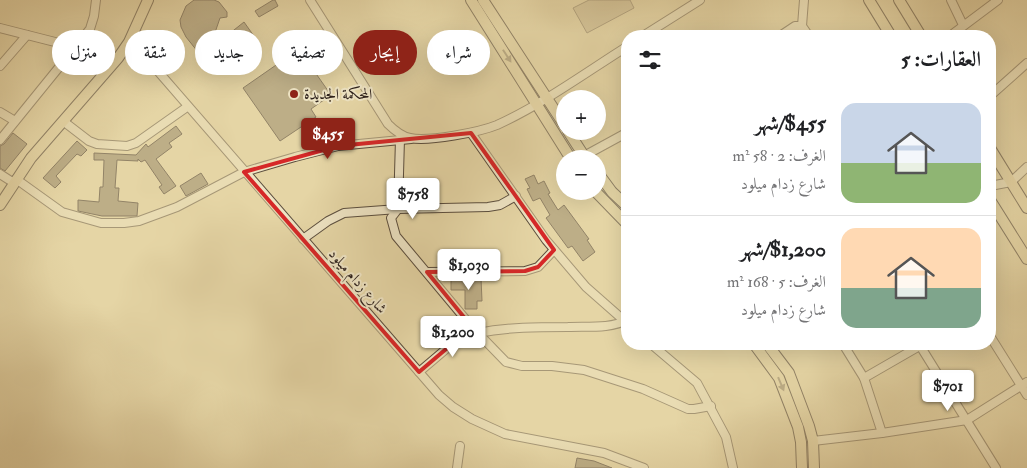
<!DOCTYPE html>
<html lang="ar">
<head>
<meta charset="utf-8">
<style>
  :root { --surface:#fff; --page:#f2f2f2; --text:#202124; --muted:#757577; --line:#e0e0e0; --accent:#8f2418 }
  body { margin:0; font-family:"IM FELL Double Pica",Amiri,serif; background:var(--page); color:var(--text); direction:rtl; height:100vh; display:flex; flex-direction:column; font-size:19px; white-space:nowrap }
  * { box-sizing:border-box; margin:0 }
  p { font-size:16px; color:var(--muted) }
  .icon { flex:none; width:28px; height:28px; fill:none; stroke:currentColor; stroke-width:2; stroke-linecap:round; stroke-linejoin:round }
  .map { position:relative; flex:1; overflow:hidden; direction:ltr }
  .panel { position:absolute; left:621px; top:30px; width:375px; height:320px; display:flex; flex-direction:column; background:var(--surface); border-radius:20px; box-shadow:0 5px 20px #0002; direction:rtl }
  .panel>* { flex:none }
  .guide { position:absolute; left:15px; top:30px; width:475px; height:45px; direction:rtl; display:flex; gap:10px }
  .buttons { position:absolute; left:556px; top:90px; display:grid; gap:10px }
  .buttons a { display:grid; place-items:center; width:50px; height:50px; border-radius:50%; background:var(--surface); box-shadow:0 5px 20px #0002; font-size:25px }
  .price { position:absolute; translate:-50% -42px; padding:0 11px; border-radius:5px; background:#fff; color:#222; font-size:16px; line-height:32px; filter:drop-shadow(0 1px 2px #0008) }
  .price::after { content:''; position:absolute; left:50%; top:30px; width:15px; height:11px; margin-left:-8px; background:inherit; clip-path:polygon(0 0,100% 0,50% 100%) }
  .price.active { background:var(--accent); color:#fff }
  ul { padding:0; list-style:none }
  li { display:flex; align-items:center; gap:15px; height:125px; padding:0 15px }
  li+li { border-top:1px solid var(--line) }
  li span { display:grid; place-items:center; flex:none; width:140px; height:100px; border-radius:15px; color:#555 }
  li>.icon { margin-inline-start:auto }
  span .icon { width:60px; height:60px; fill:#fffc; stroke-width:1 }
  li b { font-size:21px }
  h2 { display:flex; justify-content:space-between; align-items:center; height:60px; padding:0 15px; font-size:21px }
  .chip { padding:0 18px; border-radius:22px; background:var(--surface); box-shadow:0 5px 20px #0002; font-size:18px; line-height:45px }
  .chip.active { background:var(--accent); color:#fff }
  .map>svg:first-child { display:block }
</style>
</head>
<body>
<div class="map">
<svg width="1027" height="468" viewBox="0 0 1027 468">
  <rect width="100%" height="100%" fill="#e5d5a5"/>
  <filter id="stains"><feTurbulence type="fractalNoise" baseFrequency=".004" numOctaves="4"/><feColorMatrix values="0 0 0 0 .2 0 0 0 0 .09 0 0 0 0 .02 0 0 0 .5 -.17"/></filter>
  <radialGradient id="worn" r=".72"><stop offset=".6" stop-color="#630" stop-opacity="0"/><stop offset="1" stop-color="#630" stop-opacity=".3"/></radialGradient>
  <path fill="#c6b68e" stroke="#7a6c55" d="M589 0H630L634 8 587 33 573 8Z"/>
  <g fill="#8d7f63" stroke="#2d211c">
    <path d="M194 0H214L219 2 227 12V17L220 18 209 50 244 22 256 39 214 72 186 37 181 27 180 20 186 6Z"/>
    <path d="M273 0H275L278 6 259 17 255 11Z"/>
    <path d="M305 58 331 95 311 109 316 117 280 141 243 88 279 63 285 72Z"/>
    <path d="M176 126 182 134 169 143 172 147 156 159 176 186 164 194 159 187 162 185 145 160 141 162 138 159V161L117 160 115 188H119L118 201 138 203 137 216H102L78 211V200L99 202 100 187H103L104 160H94V153L136 155 146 144 148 147Z"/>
    <path d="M13 133 27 144 5 171 0 168V146L4 144Z"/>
    <path d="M77 141 87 150 81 156 77 154 56 176 61 182 55 188 43 178Z"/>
    <path d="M201 173 208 184 186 196 180 186Z"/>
    <path d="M534 175 538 184 544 181 550 193 548 194 558 210 564 205 589 239 587 240 595 252 583 261 572 246 568 248 546 218 550 215 540 198 533 201 527 189 530 188 525 179Z"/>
    <path d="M451 278H458V279L481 278 482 301H477V309H465V290H451Z"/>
    <path d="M577 458 594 461 612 468H575Z"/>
  </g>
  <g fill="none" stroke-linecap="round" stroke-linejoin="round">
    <defs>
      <g id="minor">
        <path d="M310 0 388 124C395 131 401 136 410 138 428 142 480 132 497 125 543 104 585 73 628 46"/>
        <path d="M804 0 802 26 809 36"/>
        <path d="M951 0 963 25"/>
        <path d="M0 28 118 58"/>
        <path d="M643 36 700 0"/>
        <path d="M780 36 795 26H802"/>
        <path d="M950 36 998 0"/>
        <path d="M129 42 143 54 439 395 453 407 472 419 505 434 604 453 644 468"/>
        <path d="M0 66 27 35"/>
        <path d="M990 96 1027 63"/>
        <path d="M0 112 15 121"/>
        <path d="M63 121 89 141 97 144 127 146 136 143 187 107"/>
        <path d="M471 133 546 240 586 287 628 324"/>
        <path d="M400 139 398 209 391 218 396 236 472 327 506 362 522 366H552L584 370 643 389 688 409H694L711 406"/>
        <path d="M0 140 90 29 94 16 96 0"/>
        <path d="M581 159 584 156 628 132"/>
        <path d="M0 174 14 183"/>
        <path d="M16 179 62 212 101 223H124L139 221 177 207 244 172 295 157 338 146 411 139"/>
        <path d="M990 186 1011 182 1027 167"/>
        <path d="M303 239 328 221 344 213 398 209 488 207 500 205 516 196"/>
        <path d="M427 272 525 271 538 267 554 250"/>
        <path d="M478 333C508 327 538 327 568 327 584 326 612 329 626 320"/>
        <path d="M990 336 1027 395"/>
        <path d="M651 344 697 383 726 437 733 468"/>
        <path d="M843 344 864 378 882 433"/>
        <path d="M919 344 996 468"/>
        <path d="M419 372 472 327"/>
        <path d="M864 378 923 344"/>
        <path d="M813 441 882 433 967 420 1027 382"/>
        <path d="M457 468 460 446"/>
      </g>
      <g id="major">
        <path d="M471 0 571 159"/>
        <path d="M483 0 565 126"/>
        <path d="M869 0 891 36"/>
        <path d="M899 0 921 36"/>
        <path d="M568 131 586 159"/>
        <path d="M990 148 1027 208"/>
        <path d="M598 173 612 192 628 207"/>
        <path d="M595 191 628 225"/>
        <path d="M990 200 1027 259"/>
        <path d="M0 205 31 158 118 58 129 42 148 0"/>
        <path d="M754 344 779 378 798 427 801 442 802 468"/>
        <path d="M767 344 789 373 809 426 813 441 814 468"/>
      </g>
    </defs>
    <use href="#minor" stroke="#5b4e3e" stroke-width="10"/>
    <use href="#major" stroke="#2d211c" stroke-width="12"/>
    <use href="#minor" stroke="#eee4c4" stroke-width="8"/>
    <use href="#major" stroke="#e5d5a5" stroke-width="10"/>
  </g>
  <defs><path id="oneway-solid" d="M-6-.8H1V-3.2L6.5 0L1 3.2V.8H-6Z" transform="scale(1.25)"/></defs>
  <g fill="#897b60">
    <use href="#oneway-solid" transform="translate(507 56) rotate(57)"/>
    <use href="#oneway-solid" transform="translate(781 384) rotate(67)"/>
  </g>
  <path d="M0 0H1027V468H0ZM471 133 554 250 538 267 525 271 427 272 472 327 419 372 244 172 338 146Z" fill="#e5d5a5" fill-opacity=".55" fill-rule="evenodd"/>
  <path fill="none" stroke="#d62828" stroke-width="4" stroke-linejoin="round" d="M471 133 554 250 538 267 525 271 427 272 472 327 419 372 244 172 338 146Z"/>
  <circle fill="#8f2418" stroke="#eee4c4" stroke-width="2" cx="294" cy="94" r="5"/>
  <g text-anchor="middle" stroke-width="4" stroke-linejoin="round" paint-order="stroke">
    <g font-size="15" fill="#2d211c" stroke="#eee4c4" text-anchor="start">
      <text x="304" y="99">المحكمة الجديدة</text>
    </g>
    <g font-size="15" fill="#2d211c" stroke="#eee4c4">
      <text transform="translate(358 281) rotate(49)" y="5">شارع زدام ميلود</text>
    </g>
  </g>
  <rect width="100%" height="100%" filter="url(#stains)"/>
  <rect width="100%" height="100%" fill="url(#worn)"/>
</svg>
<div class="buttons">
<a>+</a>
<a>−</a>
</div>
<b class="price active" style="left:328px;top:160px">$455</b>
<b class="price" style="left:413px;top:220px">$758</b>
<b class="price" style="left:469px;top:291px">$1,030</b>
<b class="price" style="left:453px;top:358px">$1,200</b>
<b class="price" style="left:948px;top:412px">$701</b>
<div class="guide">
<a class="chip">شراء</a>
<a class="chip active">إيجار</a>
<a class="chip">تصفية</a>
<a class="chip">جديد</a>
<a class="chip">شقة</a>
<a class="chip">منزل</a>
</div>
<section class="panel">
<h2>العقارات: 5<svg class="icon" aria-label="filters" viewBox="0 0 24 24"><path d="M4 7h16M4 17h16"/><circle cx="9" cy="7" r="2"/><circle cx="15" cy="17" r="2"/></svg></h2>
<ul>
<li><span style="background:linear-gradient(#c9d6e8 60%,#8fb573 0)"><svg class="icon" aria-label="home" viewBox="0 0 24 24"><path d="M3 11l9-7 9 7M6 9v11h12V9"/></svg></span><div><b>$455/شهر</b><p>الغرف: 2 · 58 m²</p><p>شارع زدام ميلود</p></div></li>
<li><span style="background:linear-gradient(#ffd9b3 60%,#7fa58c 0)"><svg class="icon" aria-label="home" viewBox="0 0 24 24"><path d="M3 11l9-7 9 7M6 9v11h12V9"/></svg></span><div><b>$1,200/شهر</b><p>الغرف: 5 · 168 m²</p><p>شارع زدام ميلود</p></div></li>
</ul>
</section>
</div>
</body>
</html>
